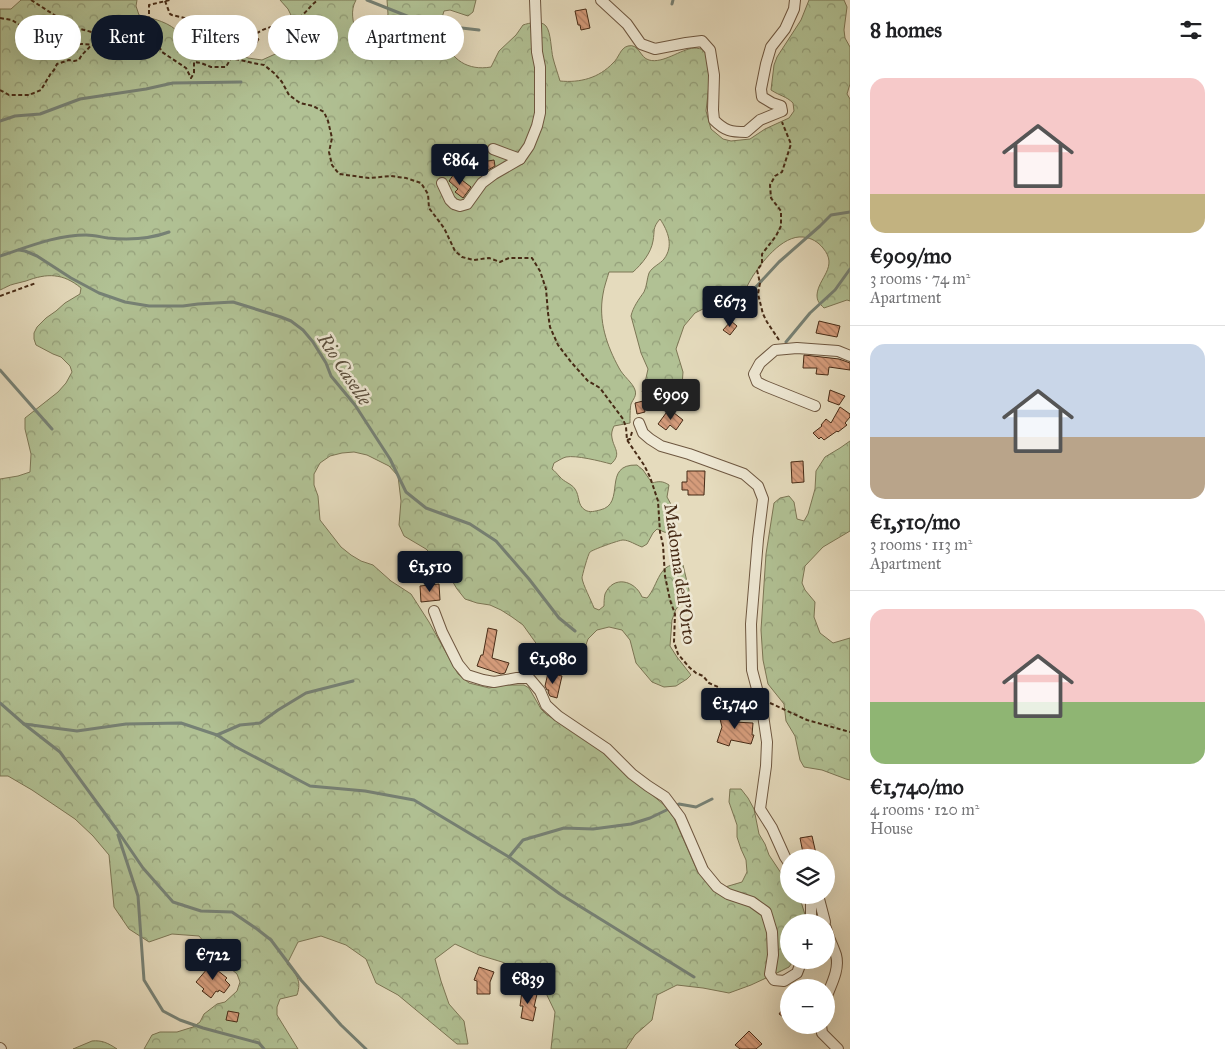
<!DOCTYPE html>
<html lang="en">
<head>
<meta charset="utf-8">
<style>
  :root { --surface:#fff; --page:#f2f2f2; --text:#202124; --muted:#757577; --line:#e0e0e0; --accent:#111827 }
  body { margin:0; font-family:"IM FELL Great Primer",serif; background:var(--page); color:var(--text); height:100vh; display:flex; flex-direction:column; font-size:19px; white-space:nowrap }
  * { box-sizing:border-box; margin:0 }
  p { font-size:16px; color:var(--muted) }
  .icon { flex:none; width:28px; height:28px; fill:none; stroke:currentColor; stroke-width:2; stroke-linecap:round; stroke-linejoin:round }
  .map { position:relative; flex:1; overflow:hidden }
  .side { display:flex; flex-direction:column; background:var(--surface); width:375px }
  .side>* { flex:none }
  .hud { position:absolute; left:15px; top:15px; width:475px; height:45px; display:flex; gap:10px }
  .controls { position:absolute; left:780px; top:849px; display:grid; gap:10px }
  .controls a { display:grid; place-items:center; width:55px; height:55px; border-radius:50%; background:var(--surface); box-shadow:0 5px 20px #0002; font-size:25px }
  .price { position:absolute; translate:-50% -42px; padding:0 11px; border-radius:5px; background:var(--accent); color:#fff; font-size:16px; line-height:32px; filter:drop-shadow(0 1px 2px #0008) }
  .price::after { content:''; position:absolute; left:50%; top:30px; width:15px; height:11px; margin-left:-8px; background:inherit; clip-path:polygon(0 0,100% 0,50% 100%) }
  .price.current { background:#222; color:#fff }
  ul { padding:0; list-style:none }
  li { display:grid; align-content:center; gap:10px; height:265px; padding:0 20px }
  li+li { border-top:1px solid var(--line) }
  li span { display:grid; place-items:center; height:155px; border-radius:15px; color:#555 }
  li>.icon { margin-inline-start:auto }
  span .icon { width:90px; height:90px; fill:#fffc; stroke-width:1 }
  li b { font-size:21px }
  h2 { display:flex; justify-content:space-between; align-items:center; height:60px; padding:0 20px; font-size:21px }
  .tag { padding:0 18px; border-radius:22px; background:var(--surface); box-shadow:0 5px 20px #0002; font-size:18px; line-height:45px }
  .tag.current { background:var(--accent); color:#fff }
  main { display:flex; flex:1; min-height:0 }
  .map>svg:first-child { display:block }
</style>
</head>
<body>
<main>
<div class="map">
<svg width="850" height="1049" viewBox="0 0 850 1049">
  <defs>
    <pattern id="forest-crowns" width="20" height="18" patternUnits="userSpaceOnUse" patternTransform="scale(1.25)"><rect width="20" height="18" fill="#b1c194"/><path d="M2 6a3 3 0 1 1 6 0M12 15a3 3 0 1 1 6 0" fill="none" stroke="#929d78"/></pattern>
    <pattern id="building-back-hatch" width="6" height="6" patternUnits="userSpaceOnUse" patternTransform="scale(1.25)"><rect width="6" height="6" fill="#d59c7b"/><path d="M-1 5l2 2M0 0l6 6M5-1l2 2" fill="none" stroke="#af7f64"/></pattern>
  </defs>
  <rect width="100%" height="100%" fill="#e5dbbd"/>
  <filter id="stains"><feTurbulence type="fractalNoise" baseFrequency=".004" numOctaves="4"/><feColorMatrix values="0 0 0 0 .2 0 0 0 0 .09 0 0 0 0 .02 0 0 0 .5 -.17"/></filter>
  <radialGradient id="worn" r=".72"><stop offset=".6" stop-color="#630" stop-opacity="0"/><stop offset="1" stop-color="#630" stop-opacity=".3"/></radialGradient>
  <g fill="url(#forest-crowns)" stroke="#7c7655">
    <path d="M21 0H137L136 6 139 15C154 19 170 22 180 34L205 38 248 58 262 60 282 51 292 45 301 36 288 9 280 0H356C350 11 353 21 356 33L362 35 366 31 387 20 388 14 387 0H476L473 12 468 16 450 10 444 11C441 20 441 29 444 38 451 60 468 71 491 67L499 51 516 35 523 25C529 23 541 20 546 26 551 32 551 50 553 58 555 66 558 74 560 81 580 83 599 78 613 63 619 58 620 48 628 46 639 43 640 58 649 60 663 64 681 49 694 48 697 48 702 49 706 50L710 76 706 111 711 129 723 139 731 141 750 139 765 129 789 118 794 111 793 103C786 96 780 96 771 90L774 65 777 57 801 20 809 0H844L847 7 844 30 845 38 850 47V84L847 94 850 99V301L847 300 824 308C819 303 817 301 817 295 818 278 839 267 823 248 818 242 812 238 803 237 782 235 761 263 751 279 746 287 744 295 738 303L703 309 695 313 684 326 676 349 683 372 682 386 680 389 674 394C667 393 665 388 660 386 654 390 649 396 642 392L646 378 648 369 641 353 631 316C633 307 639 299 644 292 647 286 647 278 649 273 652 267 660 264 664 259 674 246 668 231 660 219 652 228 655 231 653 241 651 253 642 264 633 272H609C607 279 604 287 603 294 598 321 607 346 619 368 623 376 633 383 635 390 637 396 633 399 631 404 630 408 630 418 630 423L614 426C612 430 611 434 612 438 614 449 622 454 611 464 600 461 576 455 566 457 562 458 558 461 554 463L552 469C555 471 557 474 560 477 564 482 572 484 575 489 580 496 577 505 585 510 590 513 595 511 600 510 627 504 601 464 637 465L643 470 652 483C659 481 663 481 669 485L667 497 673 508 676 525 674 531 669 534 657 529 653 533 647 544 642 547C636 545 629 540 623 540 619 540 592 550 590 552 588 554 582 576 582 578 583 585 591 600 594 608L599 610 604 606C604 603 604 598 605 594 613 575 635 580 642 597L647 598C659 585 658 560 683 565L689 590 688 596 685 601 676 609 672 620 670 646 677 657 691 675 687 679 676 686 664 687 652 682 636 663 630 640 622 630 609 627 597 630 588 639 580 662 570 668 558 663 538 646 523 625 512 617 501 610 490 605 477 603 465 599 457 589 444 567 426 549 404 536 399 525 401 501 398 476 389 466 367 455 354 452 342 453 330 456 320 463 314 474V485L318 496 320 520 341 547 351 555 361 561 373 565 391 581 411 594 429 622 458 674 469 683 489 688 506 685H524L529 688 541 709 546 714 595 746 664 805 674 818 697 870 715 890 742 882 747 872 746 860 741 849 737 837V825L729 802 730 789H741L748 798 754 809 759 834 765 844 769 855 789 885V895H799L806 918 805 922H789V960H794L789 967 779 972 751 985 729 993 703 988 677 985 657 995 652 1020 635 1035 626 1049H551L555 1012 544 989 526 973 502 962 479 955 455 944 435 959 441 981 449 1004 464 1021 468 1044H457L398 995 376 983 366 959 346 945 321 936 298 942 287 964C296 974 302 980 297 995L280 999 277 1007V1015L298 1049H144L152 1035 160 1032H177L193 1027 200 1022 204 1014 217 1004 225 1002 237 991 240 982 237 974 216 956 199 936 172 934 149 942 129 929 114 907 109 855 93 836 75 819 32 790 8 776H0V479L18 476 30 472 31 454 25 429V418L58 392 66 383 72 372 70 366 61 357 53 354 36 345 34 339V333L37 327 46 318 56 311 65 303 80 294 81 288C63 273 47 273 26 281 22 282 18 283 14 284 9 285 5 288 0 290V9H11Z"/>
    <path d="M850 441V531L823 547 805 566 802 583 805 590 815 602 814 617 820 633 833 643 850 638V780L846 779 822 770 804 767 800 760 795 736 786 721 784 704 768 684 763 660 761 630 766 554 774 503 780 498 789 496 794 502 797 519 804 521 808 514 815 489 816 471 825 457 840 448Z"/>
    <path d="M92 1041C102 1040 108 1043 117 1049H73Z"/>
  </g>
  <g fill="none" stroke-linecap="round" stroke-linejoin="round">
    <g stroke="#768175" stroke-width="3">
      <path d="M367 0 427 24 479 30"/>
      <path d="M672 4 673 0"/>
      <path d="M0 121 15 116 40 114 80 99 146 89 173 83 241 82"/>
      <path d="M19 250 25 251 37 256 71 278 99 293 125 302 149 306H183L198 304 233 302 281 317 291 321 303 330 313 342 326 363 331 376 355 405 390 459 406 492 426 508 470 524 496 541 529 579 559 618 575 631"/>
      <path d="M0 256C28 247 56 235 86 235 93 235 101 237 108 238 128 240 150 239 169 232"/>
      <path d="M735 311 754 289 779 262 820 226 831 215 850 212"/>
      <path d="M786 342 810 313 835 290 850 269"/>
      <path d="M0 370 52 429"/>
      <path d="M0 703 24 724 60 752 117 830 143 868 173 902 201 911 232 912 257 929 271 940 301 980 341 1025 366 1049"/>
      <path d="M24 724 77 731 126 724 181 723 217 735 234 746 310 786 365 791 414 800 509 857 560 894 694 977"/>
      <path d="M217 735 240 725 260 723 278 710 306 693 353 681"/>
      <path d="M118 835 138 896 144 980 163 1011 180 1020 203 1028 259 1043 264 1049"/>
      <path d="M509 857 523 840 564 828 593 829 631 824 650 818 679 804 696 807 712 799"/>
    </g>
  </g>
  <g fill="url(#building-back-hatch)" stroke="#472b16">
    <path d="M586 9 590 28 581 30 580 25H578L575 11Z"/>
    <path d="M229 25 259 39 251 54 240 51V49L235 46V45L223 40Z"/>
    <path d="M481 156 482 162 494 160 495 166 488 170 459 175 452 164 462 159V160Z"/>
    <path d="M454 174 471 187 463 198 455 192 458 189 449 181Z"/>
    <path d="M731 321 737 326 730 335 723 330Z"/>
    <path d="M819 321 840 326 837 337 816 333Z"/>
    <path d="M804 355 839 359 850 363V370L829 367 828 375 816 374 817 368H803Z"/>
    <path d="M830 390 845 396 839 405 828 401Z"/>
    <path d="M643 401 645 412 637 414 635 403Z"/>
    <path d="M840 407 850 414V417L845 423 847 425 838 432 837 431 824 440 821 437 819 439 813 433 822 426 821 425 826 419 831 423Z"/>
    <path d="M669 409 683 420 676 430 670 425 666 430 658 424Z"/>
    <path d="M803 461 804 482 792 483 791 462Z"/>
    <path d="M687 471H705L704 495H688V490H682V482H687Z"/>
    <path d="M439 584 440 600 421 602 420 586Z"/>
    <path d="M488 628 497 630 492 658 509 663 505 673 501 674 477 666 481 655H483Z"/>
    <path d="M548 673 562 676 557 698 550 696 548 692 549 690H547L545 686Z"/>
    <path d="M733 708 734 722 753 723 752 735H754L751 744 731 740 729 746 717 742 722 727 720 719 726 718 725 709Z"/>
    <path d="M812 836 817 858H804L800 838Z"/>
    <path d="M213 962 219 968 217 970 227 978 225 980 230 985 224 993 219 990 218 992 216 991 211 998 202 991 204 989 196 982Z"/>
    <path d="M479 967 494 972 490 982V994H477V981L474 980Z"/>
    <path d="M522 991 537 994 534 1007H536L533 1021 521 1018 523 1006H520Z"/>
    <path d="M789 1000V1021L779 1014Z"/>
    <path d="M228 1011 239 1013 237 1022 226 1020Z"/>
    <path d="M749 1031 762 1044 756 1049H740L735 1045Z"/>
  </g>
  <g fill="none" stroke-linecap="round" stroke-linejoin="round">
    <defs>
      <g id="street">
        <path d="M601 0 627 24 641 44 655 49 686 43 702 41 710 50 714 75 713 110 714 120C725 131 731 132 746 132L760 120 782 111 781 106 772 103 762 97 761 89 766 64 771 47 785 29 794 9 795 0"/>
        <path d="M493 149 520 159"/>
        <path d="M442 183 450 200 454 204 460 206 467 204 482 183 494 174 520 159 529 146 537 126 540 113V67L537 52 535 0"/>
        <path d="M815 406 765 386 757 382 754 374 760 363 775 350 797 348 838 351 850 356"/>
        <path d="M639 423 643 433 650 439 661 446 689 454 744 474 758 486 763 499 758 539 751 624 752 670 762 708 767 742 766 766 760 809 772 828 785 857 789 863"/>
        <path d="M434 611 442 632 458 664 467 675 483 680 494 682 517 678H529L540 691 546 705 558 716 607 749 632 774 648 786 665 797 680 817 703 870 717 887 728 894 752 902 766 912 772 932 773 955 770 974 774 980 784 981 797 973 802 960"/>
        <path d="M811 895V922"/>
        <path d="M818 895 825 922"/>
        <path d="M826 928C828 937 833 946 836 955 840 969 831 985 826 998"/>
        <path d="M821 1025 822 1033 838 1049"/>
        <path d="M0 1048 1 1049"/>
      </g>
    </defs>
    <use href="#street" stroke="#6e5740" stroke-width="12"/>
    <g stroke="#472b16" stroke-width="2" stroke-dasharray="4 2.5" stroke-linecap="butt">
      <path d="M31 0 73 27 103 35 109 34 147 23 149 21V5L170 0"/>
      <path d="M165 1 170 14 172 15 193 20 204 24H227L256 34C267 25 285 26 297 19 306 14 310 5 318 0"/>
      <path d="M0 18 12 20 30 32 64 43 98 45 131 42 144 38 156 41 162 52 186 68 191 78 194 73V62L201 63 211 67H226L231 58 253 63 264 65 274 73 282 82 289 95 300 103 313 106 324 112 328 121 332 138 329 152 332 165 339 174 369 178 391 176 406 178 421 183 428 194 429 208 444 228 455 251 462 257 474 260 489 258 500 262 509 258H532L540 271 546 289 548 313 550 327 558 345 571 362 588 381 600 388 623 419 626 427 627 440 644 465 650 477 658 501 660 532 663 545 665 576 670 600 675 614 674 642 678 654 689 667 696 673 703 676 709 683 718 687 731 698 737 705 745 707 752 706"/>
      <path d="M0 90 9 95H29L41 90 51 73 54 70 57 64 69 60 74 61 79 60C82 53 87 51 91 45"/>
      <path d="M0 296 36 283"/>
      <path d="M779 340 767 322 763 314 758 294 760 283 757 270 762 264V254L776 236 781 226V211L771 198 770 185 775 176 782 172 791 144 782 122"/>
      <path d="M627 440 630 439 632 432"/>
      <path d="M770 703 807 720 850 732"/>
    </g>
    <use href="#street" stroke="#eee8d4" stroke-width="10"/>
  </g>
  <g text-anchor="middle" stroke-width="5" stroke-linejoin="round" paint-order="stroke">
    <g font-size="18" fill="#472b16" stroke="#eee8d4">
      <text transform="translate(680 574) rotate(82)" y="6">Madonna dell'Orto</text>
    </g>
    <g font-size="19" font-style="italic" fill="#5b4f3e" stroke="#eee8d4">
      <text transform="translate(345 369) rotate(57)" y="7">Rio Caselle</text>
    </g>
  </g>
  <rect width="100%" height="100%" filter="url(#stains)"/>
  <rect width="100%" height="100%" fill="url(#worn)"/>
</svg>
<div class="controls">
<a><svg class="icon" aria-label="layers" viewBox="0 0 24 24"><path d="M12 4l9 5-9 5-9-5zM3 14l9 5 9-5"/></svg></a>
<a>+</a>
<a>−</a>
</div>
<b class="price" style="left:460px;top:186px">€864</b>
<b class="price" style="left:730px;top:328px">€673</b>
<b class="price current" style="left:671px;top:421px">€909</b>
<b class="price" style="left:430px;top:593px">€1,510</b>
<b class="price" style="left:553px;top:685px">€1,080</b>
<b class="price" style="left:735px;top:730px">€1,740</b>
<b class="price" style="left:213px;top:981px">€722</b>
<b class="price" style="left:528px;top:1005px">€839</b>
<div class="hud">
<a class="tag">Buy</a>
<a class="tag current">Rent</a>
<a class="tag">Filters</a>
<a class="tag">New</a>
<a class="tag">Apartment</a>
</div>
</div>
<section class="side">
<h2>8 homes<svg class="icon" aria-label="filters" viewBox="0 0 24 24"><path d="M4 7h16M4 17h16"/><circle cx="9" cy="7" r="2"/><circle cx="15" cy="17" r="2"/></svg></h2>
<ul>
<li><span style="background:linear-gradient(#f6c9c9 75%,#c2b280 0)"><svg class="icon" aria-label="home" viewBox="0 0 24 24"><path d="M3 11l9-7 9 7M6 9v11h12V9"/></svg></span><div><b>€909/mo</b><p>3 rooms · 74 m²</p><p>Apartment</p></div></li>
<li><span style="background:linear-gradient(#c9d6e8 60%,#b9a48a 0)"><svg class="icon" aria-label="home" viewBox="0 0 24 24"><path d="M3 11l9-7 9 7M6 9v11h12V9"/></svg></span><div><b>€1,510/mo</b><p>3 rooms · 113 m²</p><p>Apartment</p></div></li>
<li><span style="background:linear-gradient(#f6c9c9 60%,#8fb573 0)"><svg class="icon" aria-label="home" viewBox="0 0 24 24"><path d="M3 11l9-7 9 7M6 9v11h12V9"/></svg></span><div><b>€1,740/mo</b><p>4 rooms · 120 m²</p><p>House</p></div></li>
</ul>
</section>
</main>
</body>
</html>
